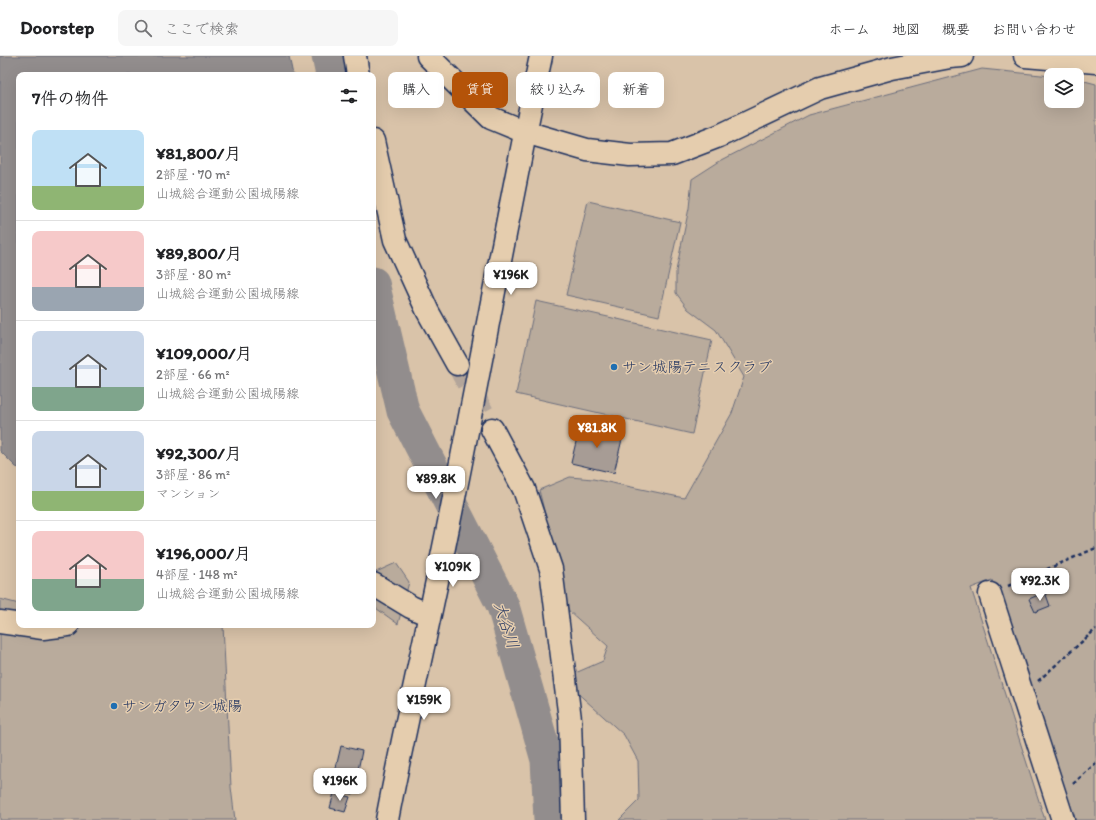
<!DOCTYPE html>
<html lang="ja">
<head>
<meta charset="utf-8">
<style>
  :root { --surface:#fff; --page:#f6f6f6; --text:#202124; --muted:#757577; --line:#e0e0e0; --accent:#b45309 }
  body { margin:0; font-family:Itim,"Klee One",sans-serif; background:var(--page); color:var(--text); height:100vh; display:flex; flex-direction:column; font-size:15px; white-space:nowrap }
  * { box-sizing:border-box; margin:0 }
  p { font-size:13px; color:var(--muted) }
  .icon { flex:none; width:22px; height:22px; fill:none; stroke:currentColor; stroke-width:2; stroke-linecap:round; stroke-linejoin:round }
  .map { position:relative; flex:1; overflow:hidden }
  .side { position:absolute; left:16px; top:16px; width:360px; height:556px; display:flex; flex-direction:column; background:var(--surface); border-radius:8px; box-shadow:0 4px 16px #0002 }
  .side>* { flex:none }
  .top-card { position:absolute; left:388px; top:16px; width:380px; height:36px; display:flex; gap:8px }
  .buttons { position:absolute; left:1044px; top:12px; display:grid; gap:8px }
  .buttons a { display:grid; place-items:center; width:40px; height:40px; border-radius:8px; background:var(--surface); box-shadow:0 4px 16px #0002; font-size:20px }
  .price { position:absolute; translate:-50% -34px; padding:0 9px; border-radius:8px; background:#fff; color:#222; font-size:13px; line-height:26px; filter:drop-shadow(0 1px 2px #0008) }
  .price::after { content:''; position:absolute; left:50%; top:24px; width:12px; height:9px; margin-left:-6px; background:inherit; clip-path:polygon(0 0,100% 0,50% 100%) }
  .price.selected { background:var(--accent); color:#fff }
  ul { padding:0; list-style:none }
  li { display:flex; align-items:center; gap:12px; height:100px; padding:0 16px }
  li+li { border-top:1px solid var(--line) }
  li span { display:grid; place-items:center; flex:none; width:112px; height:80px; border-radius:8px; color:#555 }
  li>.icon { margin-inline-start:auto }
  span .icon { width:48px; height:48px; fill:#fffc; stroke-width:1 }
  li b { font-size:17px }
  h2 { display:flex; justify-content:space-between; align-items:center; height:48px; padding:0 16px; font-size:17px }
  .tag { padding:0 14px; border-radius:8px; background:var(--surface); box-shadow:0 4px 16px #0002; font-size:14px; line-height:36px }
  .tag.selected { background:var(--accent); color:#fff }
  header { display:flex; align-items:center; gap:24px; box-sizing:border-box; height:56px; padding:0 20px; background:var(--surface); border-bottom:1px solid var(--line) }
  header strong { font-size:19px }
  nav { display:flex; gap:22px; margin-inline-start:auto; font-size:14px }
  .search { width:280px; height:36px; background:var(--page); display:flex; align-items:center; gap:10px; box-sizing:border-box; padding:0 14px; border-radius:8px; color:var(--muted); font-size:15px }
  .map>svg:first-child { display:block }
</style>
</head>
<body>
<header>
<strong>Doorstep</strong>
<div class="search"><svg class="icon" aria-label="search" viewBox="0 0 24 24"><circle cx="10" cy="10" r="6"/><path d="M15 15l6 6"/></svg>ここで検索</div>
<nav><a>ホーム</a><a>地図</a><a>概要</a><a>お問い合わせ</a></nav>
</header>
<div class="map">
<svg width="1096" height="764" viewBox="0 0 1096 764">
  <rect width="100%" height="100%" fill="#d9c3a9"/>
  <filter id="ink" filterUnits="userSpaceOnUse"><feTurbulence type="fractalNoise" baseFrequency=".025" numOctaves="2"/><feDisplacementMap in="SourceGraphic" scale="8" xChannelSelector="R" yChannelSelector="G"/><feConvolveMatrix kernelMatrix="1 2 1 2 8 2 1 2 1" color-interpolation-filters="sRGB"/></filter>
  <g filter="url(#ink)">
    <g fill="#b9ab9c" stroke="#6a6d7d">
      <path d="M982 13 1051 20V45H1077V23L1096 28V764H1071L992 524 971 532 1045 764H619L639 744 638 705 624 679 573 633V618L603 605 608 590 569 555 539 434 570 421 593 423 684 442 732 357 744 321 716 274 688 253 676 237V215L689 152 692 123 720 105 809 59Z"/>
      <path d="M588 145 680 166 659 260 566 239Z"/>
      <path d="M536 245 712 284 692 378 516 338Z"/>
      <path d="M396 507 409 526 398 568 373 550V515L376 516Z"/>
      <path d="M0 543 19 548V569H223L231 731 235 764H0Z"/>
    </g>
    <path fill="#928d8d" stroke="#62677a" d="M0 0H289L293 19H19V412L16 411 0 395Z"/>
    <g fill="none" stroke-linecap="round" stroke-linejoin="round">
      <g stroke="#928d8d" stroke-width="33">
        <path d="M328 0 332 19"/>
        <path d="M373 227 403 355 503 550 547 704 550 764"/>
      </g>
    </g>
    <g fill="#a79c95" stroke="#1b2f5e">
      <path d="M580 369 623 379 614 417 571 407Z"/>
      <path d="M1045 536 1050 550 1035 556 1029 543Z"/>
      <path d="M341 690 362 695 353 738 331 733Z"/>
      <path d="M334 737 350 741 345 756 330 752Z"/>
    </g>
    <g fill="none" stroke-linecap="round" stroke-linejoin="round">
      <path stroke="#b3a59a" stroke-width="22" stroke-dasharray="22 11" stroke-linecap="butt" d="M457 308 492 373"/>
      <defs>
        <g id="minor">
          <path d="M355 0 358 19"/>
          <path d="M428 0 491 62 525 76"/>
          <path d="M373 85 395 184 428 256 457 308"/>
          <path d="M492 373 524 433 551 513 570 663 573 764"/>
          <path d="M990 538 1063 764"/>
        </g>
        <g id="tertiary">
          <path d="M1025 0 1096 6"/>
          <path d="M525 76 587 94 630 99 672 98 719 80 820 32 892 12 950 1 962 0"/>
          <path d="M373 528 411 551 429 559"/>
          <path d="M0 566 43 572 68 569"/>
        </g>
        <path id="secondary" d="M387 764C404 674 425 585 443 496 477 331 506 165 541 0"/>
      </defs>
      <use href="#minor" stroke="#1b2f5e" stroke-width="25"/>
      <use href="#tertiary" stroke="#1b2f5e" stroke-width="25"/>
      <use href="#secondary" stroke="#1b2f5e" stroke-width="25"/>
      <g stroke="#1b2f5e" stroke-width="2.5" stroke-dasharray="4 3" stroke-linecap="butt">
        <path d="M1008 530 1096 492"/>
        <path d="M1038 625 1096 573"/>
        <path d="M1073 728 1096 707"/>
      </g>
      <use href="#minor" stroke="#e5cdae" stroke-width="22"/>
      <use href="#tertiary" stroke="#e5cdae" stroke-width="22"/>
      <use href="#secondary" stroke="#e5cdae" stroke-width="22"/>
    </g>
  </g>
  <g fill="#1f6fb2" stroke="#e5cdae" stroke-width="1.5">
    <circle cx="614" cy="311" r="4"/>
    <circle cx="114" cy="650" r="4"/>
  </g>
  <g text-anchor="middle" stroke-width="3" stroke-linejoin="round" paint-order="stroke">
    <g font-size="15" fill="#1b2f5e" stroke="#e5cdae" text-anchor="start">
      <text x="622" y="316">サン城陽テニスクラブ</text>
      <text x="122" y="655">サンガタウン城陽</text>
    </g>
    <g font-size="16" font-style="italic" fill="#2d3d65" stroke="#e5cdae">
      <text transform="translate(507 569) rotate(72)" y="6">大谷川</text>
    </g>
  </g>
</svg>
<div class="buttons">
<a><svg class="icon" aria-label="layers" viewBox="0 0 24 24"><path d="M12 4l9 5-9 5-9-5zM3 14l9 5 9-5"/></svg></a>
</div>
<b class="price" style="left:511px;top:240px">¥196K</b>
<b class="price selected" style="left:597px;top:393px">¥81.8K</b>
<b class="price" style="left:436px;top:444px">¥89.8K</b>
<b class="price" style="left:453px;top:532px">¥109K</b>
<b class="price" style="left:1040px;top:546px">¥92.3K</b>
<b class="price" style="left:424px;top:665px">¥159K</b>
<b class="price" style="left:340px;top:746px">¥196K</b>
<div class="top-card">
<a class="tag">購入</a>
<a class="tag selected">賃貸</a>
<a class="tag">絞り込み</a>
<a class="tag">新着</a>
</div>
<section class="side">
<h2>7件の物件<svg class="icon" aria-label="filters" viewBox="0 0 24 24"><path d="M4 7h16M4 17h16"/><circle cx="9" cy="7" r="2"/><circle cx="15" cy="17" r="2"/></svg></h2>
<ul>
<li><span style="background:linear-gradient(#bfe0f5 70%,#8fb573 0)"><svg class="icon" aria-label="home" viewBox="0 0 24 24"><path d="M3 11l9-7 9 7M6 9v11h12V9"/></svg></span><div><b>¥81,800/月</b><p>2部屋 · 70 m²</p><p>山城総合運動公園城陽線</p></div></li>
<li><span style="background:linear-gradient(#f6c9c9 70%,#9aa5b1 0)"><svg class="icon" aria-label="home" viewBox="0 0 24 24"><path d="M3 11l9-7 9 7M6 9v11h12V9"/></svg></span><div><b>¥89,800/月</b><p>3部屋 · 80 m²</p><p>山城総合運動公園城陽線</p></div></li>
<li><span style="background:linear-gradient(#c9d6e8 70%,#7fa58c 0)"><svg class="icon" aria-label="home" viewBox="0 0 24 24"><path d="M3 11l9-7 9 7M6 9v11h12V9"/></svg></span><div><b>¥109,000/月</b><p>2部屋 · 66 m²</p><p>山城総合運動公園城陽線</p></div></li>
<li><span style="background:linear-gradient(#c9d6e8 75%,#8fb573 0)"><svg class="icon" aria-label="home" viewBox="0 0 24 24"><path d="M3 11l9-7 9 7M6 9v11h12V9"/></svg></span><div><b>¥92,300/月</b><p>3部屋 · 86 m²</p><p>マンション</p></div></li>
<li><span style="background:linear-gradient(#f6c9c9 60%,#7fa58c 0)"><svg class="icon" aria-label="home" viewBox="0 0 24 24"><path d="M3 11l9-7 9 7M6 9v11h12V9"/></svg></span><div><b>¥196,000/月</b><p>4部屋 · 148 m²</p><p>山城総合運動公園城陽線</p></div></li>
</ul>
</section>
</div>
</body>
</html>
